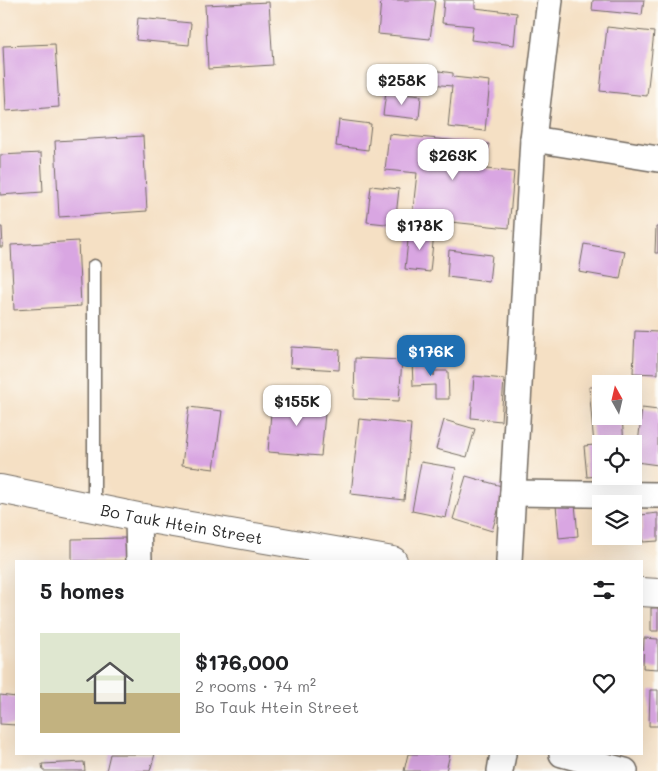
<!DOCTYPE html>
<html lang="en">
<head>
<meta charset="utf-8">
<style>
  :root { --surface:#fff; --page:#f6f6f6; --text:#202124; --muted:#757577; --line:#e0e0e0; --accent:#1f6fb2 }
  body { margin:0; font-family:Mali,sans-serif; background:var(--page); color:var(--text); height:100vh; display:flex; flex-direction:column; font-size:19px; white-space:nowrap }
  * { box-sizing:border-box; margin:0 }
  p { font-size:16px; color:var(--muted) }
  .icon { flex:none; width:28px; height:28px; fill:none; stroke:currentColor; stroke-width:2; stroke-linecap:round; stroke-linejoin:round }
  .map { position:relative; flex:1; overflow:hidden }
  .details { position:absolute; left:15px; top:560px; width:628px; height:195px; display:flex; flex-direction:column; background:var(--surface); border-radius:0px; box-shadow:0 5px 20px #0002 }
  .details>* { flex:none }
  .needle { width:32px; rotate:352deg }
  .fabs { position:absolute; left:592px; top:375px; display:grid; gap:10px }
  .fabs a { display:grid; place-items:center; width:50px; height:50px; border-radius:0px; background:var(--surface); box-shadow:0 5px 20px #0002; font-size:25px }
  .price { position:absolute; translate:-50% -42px; padding:0 11px; border-radius:10px; background:#fff; color:#222; font-size:16px; line-height:32px; filter:drop-shadow(0 1px 2px #0008) }
  .price::after { content:''; position:absolute; left:50%; top:30px; width:15px; height:11px; margin-left:-8px; background:inherit; clip-path:polygon(0 0,100% 0,50% 100%) }
  .price.active { background:var(--accent); color:#fff }
  ul { padding:0; list-style:none }
  li { display:flex; align-items:center; gap:15px; height:125px; padding:0 25px }
  li+li { border-top:1px solid var(--line) }
  li span { display:grid; place-items:center; flex:none; width:140px; height:100px; border-radius:0px; color:#555 }
  li>.icon { margin-inline-start:auto }
  span .icon { width:60px; height:60px; fill:#fffc; stroke-width:1 }
  li b { font-size:21px }
  h2 { display:flex; justify-content:space-between; align-items:center; height:60px; padding:0 25px; font-size:21px }
  .map>svg:first-child { display:block }
</style>
</head>
<body>
<div class="map">
<svg width="658" height="771" viewBox="0 0 658 771">
  <rect width="100%" height="100%" fill="#fdfcf7"/>
  <filter id="ink" filterUnits="userSpaceOnUse"><feTurbulence type="fractalNoise" baseFrequency=".02" numOctaves="2"/><feDisplacementMap in="SourceGraphic" scale="10" xChannelSelector="R" yChannelSelector="G"/><feConvolveMatrix kernelMatrix="1 2 1 2 8 2 1 2 1" color-interpolation-filters="sRGB"/></filter>
  <filter id="wash" filterUnits="userSpaceOnUse"><feTurbulence type="fractalNoise" baseFrequency=".0096" numOctaves="4" result="noise"/><feDisplacementMap in="SourceGraphic" scale="20" xChannelSelector="R" yChannelSelector="G"/><feGaussianBlur stdDeviation="1.12" result="paint"/><feColorMatrix in="noise" values="0 0 0 0 0 0 0 0 0 0 0 0 0 0 0 0 0 1.4 0 .05"/><feComposite in="paint" operator="in"/></filter>
  <g filter="url(#wash)">
    <rect width="100%" height="100%" fill="#f5e0c4"/>
    <g id="blocks">
      <g fill="#d9a6e2">
        <path d="M381 0H435L430 39 378 34Z"/>
        <path d="M444 0H475V8L517 13 514 45 471 40 473 26 442 23Z"/>
        <path d="M593 0H644L642 15 592 10Z"/>
        <path d="M269 2 273 65 208 69 205 5Z"/>
        <path d="M138 18 191 23 189 45 136 40Z"/>
        <path d="M607 27 654 32 647 96 600 91Z"/>
        <path d="M55 44 59 107 6 111 3 46Z"/>
        <path d="M432 70 453 73V77L490 81 485 131 448 127 452 86 431 84Z"/>
        <path d="M386 92 421 96 419 119 383 115Z"/>
        <path d="M339 120 371 124 368 150 336 146Z"/>
        <path d="M389 134 489 144 486 169 514 172 509 228 412 218 417 173 385 170Z"/>
        <path d="M143 136 147 211 59 217 55 141Z"/>
        <path d="M41 153 43 192 0 195V155Z"/>
        <path d="M371 186 399 189 395 225 367 222Z"/>
        <path d="M0 227H2L3 247H0Z"/>
        <path d="M656 227H658V253H655Z"/>
        <path d="M409 231 434 233 430 272 405 269Z"/>
        <path d="M78 241 81 306 14 310 11 245Z"/>
        <path d="M584 244 625 251 620 279 579 272Z"/>
        <path d="M449 250 492 255 489 282 447 277Z"/>
        <path d="M635 331 658 332V374L633 373Z"/>
        <path d="M291 347 340 350 339 370 290 367Z"/>
        <path d="M355 358 402 360 399 401 354 399Z"/>
        <path d="M433 358 434 376V371H448L449 399H435V385L413 386 412 359Z"/>
        <path d="M474 376 504 379 501 421 471 418Z"/>
        <path d="M589 387H601V416H622L624 444H601V476L587 477 584 446 594 445Z"/>
        <path d="M272 399 326 403 321 456 268 452Z"/>
        <path d="M189 407 222 411 214 469 182 465Z"/>
        <path d="M642 408 658 410V465L636 462Z"/>
        <path d="M359 419 411 424 404 500 351 494Z"/>
        <path d="M444 420 475 429 467 457 436 449Z"/>
        <path d="M421 462 456 468 446 518 412 511Z"/>
        <path d="M466 476 505 487 492 531 453 519Z"/>
        <path d="M575 504 578 536 559 538 556 505Z"/>
        <path d="M598 510H601V530H600Z"/>
        <path d="M658 513V541L643 542 641 515Z"/>
        <path d="M125 538 126 561H72V539Z"/>
        <rect x="651" y="608" width="7" height="23"/>
        <path d="M644 638 658 639V669L643 668Z"/>
        <path d="M650 690H658V726H649Z"/>
        <path d="M0 695 16 697V725L0 724Z"/>
        <path d="M110 754H155L150 771H106Z"/>
        <path d="M408 754H450L446 771H404Z"/>
        <path d="M84 762 85 771H43L42 764Z"/>
      </g>
    </g>
  </g>
  <g filter="url(#ink)">
    <use href="#blocks" fill-opacity="0" stroke="#726a61" stroke-width="1"/>
    <g fill="none" stroke-linecap="round" stroke-linejoin="round">
      <defs>
        <path id="lane" d="M94 508V266"/>
        <g id="street">
          <path d="M533 139 658 159"/>
          <path d="M513 493 658 495"/>
          <path d="M138 517 139 561"/>
          <path d="M509 561 533 139 550 0"/>
          <path d="M562 754 625 771"/>
          <path d="M500 771 503 754"/>
        </g>
        <g id="secondary">
          <path id="s1" d="M0 489 138 517 393 561"/>
          <path d="M641 592 658 593"/>
        </g>
      </defs>
      <use href="#lane" stroke="#726a61" stroke-width="15"/>
      <use href="#street" stroke="#726a61" stroke-width="28"/>
      <use href="#secondary" stroke="#726a61" stroke-width="30"/>
      <use href="#lane" stroke="#fff" stroke-width="12"/>
      <use href="#street" stroke="#fff" stroke-width="25"/>
      <use href="#secondary" stroke="#fff" stroke-width="28"/>
    </g>
  </g>
  <g text-anchor="middle" stroke-width="4" stroke-linejoin="round" paint-order="stroke">
    <g font-size="16" fill="#2b2b2b" stroke="#fdfcf7">
      <text dy="6" stroke="none"><textPath href="#s1" startOffset="185">Bo Tauk Htein Street</textPath></text>
    </g>
  </g>
</svg>
<div class="fabs">
<a><svg class="needle" viewBox="-14 -14 28 28"><path d="M0-13l5 13h-10z" fill="#e53935"/><path d="M0 13l5-13h-10z" fill="#757577"/></svg></a>
<a><svg class="icon" aria-label="locate" viewBox="0 0 24 24"><circle cx="12" cy="12" r="6"/><path d="M12 2v4M12 18v4M2 12h4M18 12h4"/></svg></a>
<a><svg class="icon" aria-label="layers" viewBox="0 0 24 24"><path d="M12 4l9 5-9 5-9-5zM3 14l9 5 9-5"/></svg></a>
</div>
<b class="price" style="left:402px;top:106px">$258K</b>
<b class="price" style="left:453px;top:181px">$263K</b>
<b class="price" style="left:420px;top:251px">$178K</b>
<b class="price active" style="left:431px;top:377px">$176K</b>
<b class="price" style="left:297px;top:427px">$155K</b>
<section class="details">
<h2>5 homes<svg class="icon" aria-label="filters" viewBox="0 0 24 24"><path d="M4 7h16M4 17h16"/><circle cx="9" cy="7" r="2"/><circle cx="15" cy="17" r="2"/></svg></h2>
<ul>
<li><span style="background:linear-gradient(#dfe7d0 60%,#c2b280 0)"><svg class="icon" aria-label="home" viewBox="0 0 24 24"><path d="M3 11l9-7 9 7M6 9v11h12V9"/></svg></span><div><b>$176,000</b><p>2 rooms · 74 m²</p><p>Bo Tauk Htein Street</p></div><svg class="icon" aria-label="heart" viewBox="0 0 24 24"><path d="M12 20l-8-8c-3-5 5-10 8-4 3-6 11-1 8 4z"/></svg></li>
</ul>
</section>
</div>
</body>
</html>
